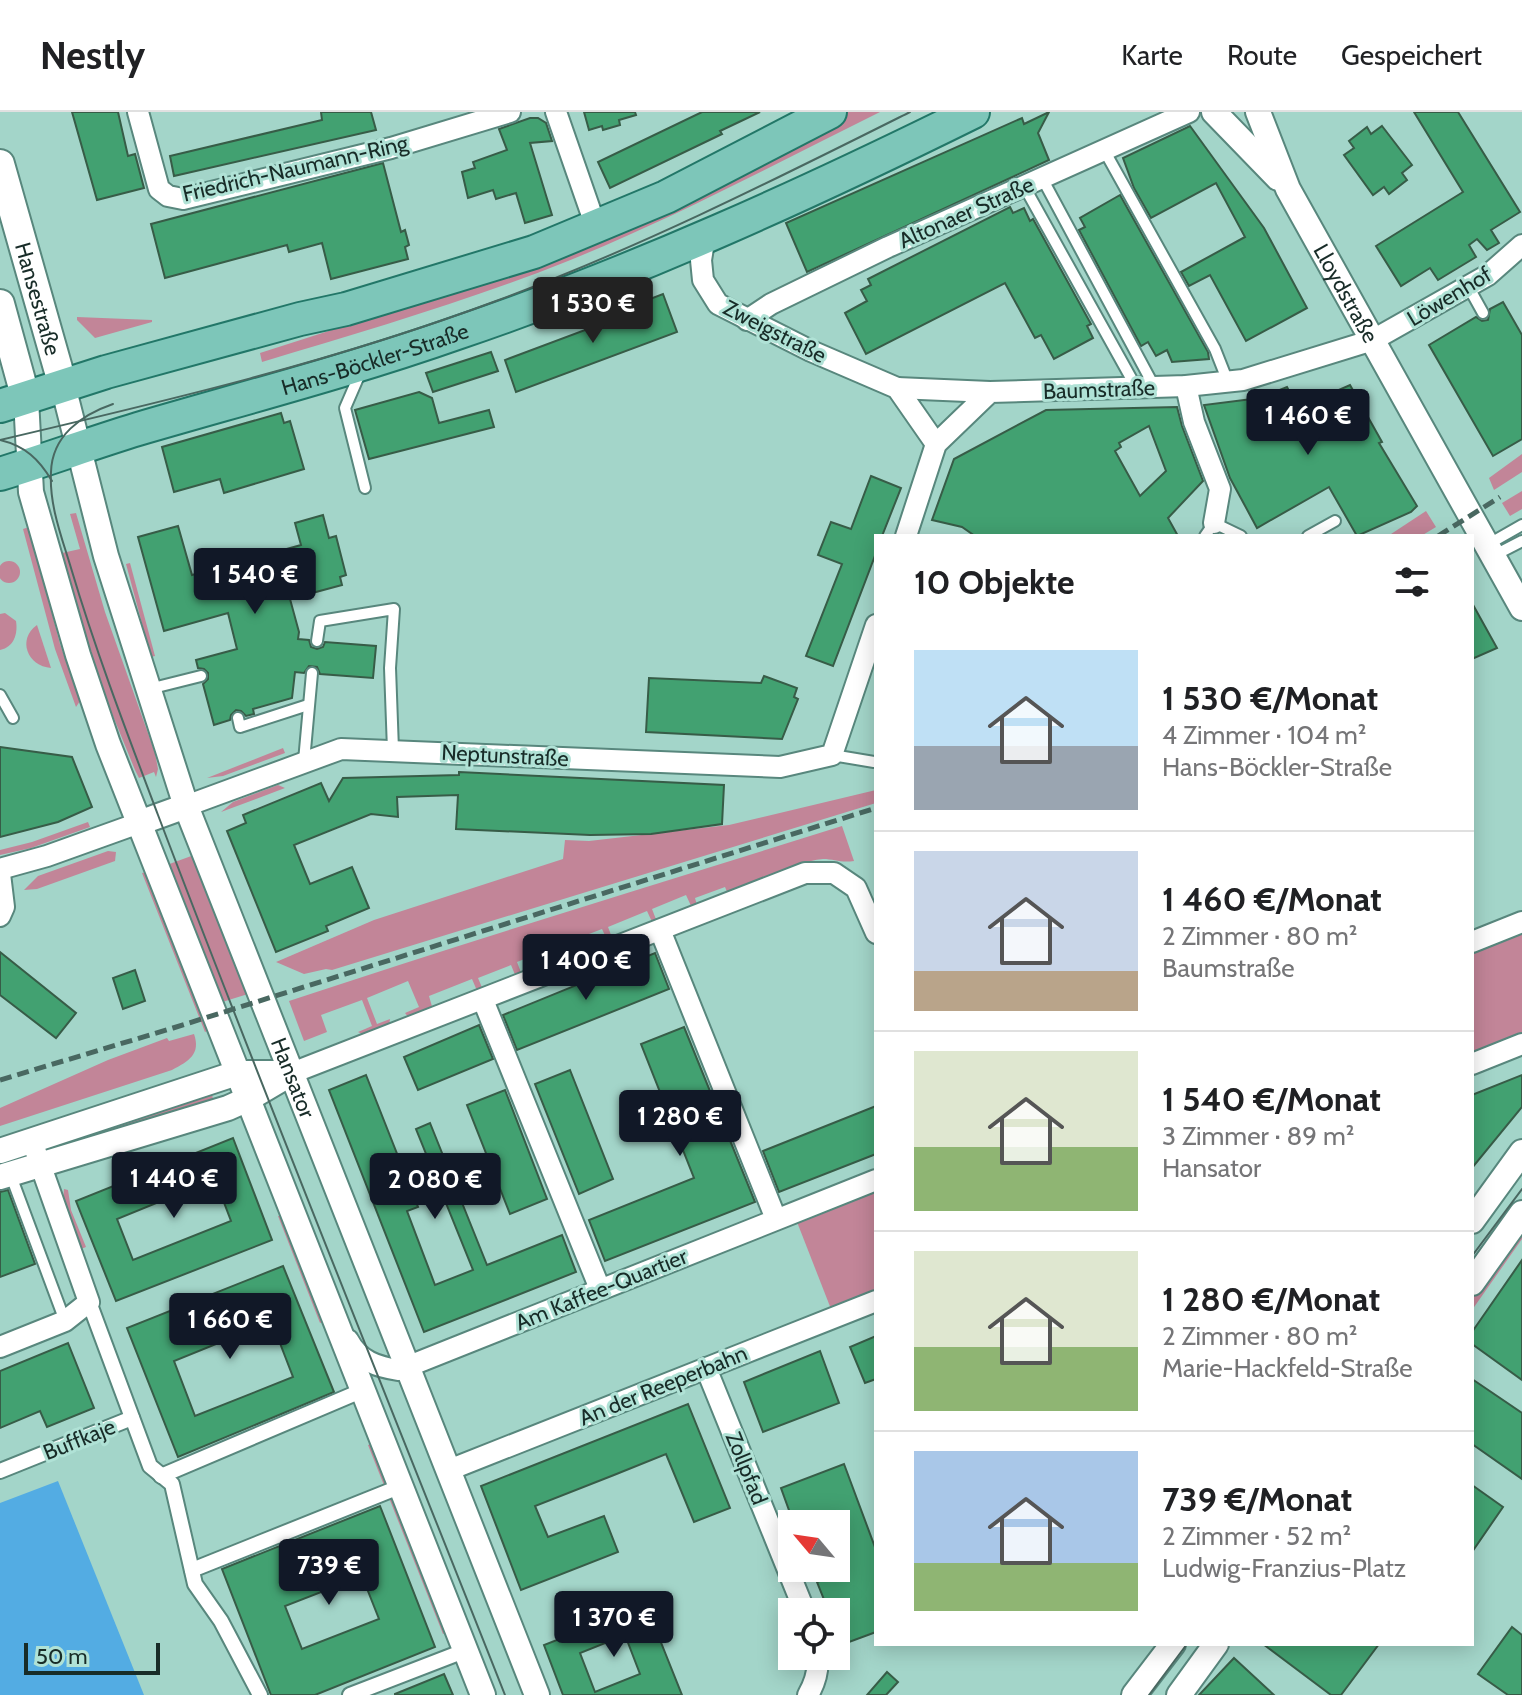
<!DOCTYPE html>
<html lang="de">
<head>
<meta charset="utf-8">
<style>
  :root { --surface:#fff; --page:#f6f6f6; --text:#202124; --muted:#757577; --line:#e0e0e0; --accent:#111827 }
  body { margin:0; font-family:Cabin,sans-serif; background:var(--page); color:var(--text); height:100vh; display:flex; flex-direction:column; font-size:30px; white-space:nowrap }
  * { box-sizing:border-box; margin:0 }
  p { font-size:26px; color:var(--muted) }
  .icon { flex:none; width:44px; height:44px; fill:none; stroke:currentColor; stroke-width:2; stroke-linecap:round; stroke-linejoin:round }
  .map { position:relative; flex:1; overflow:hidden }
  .side { position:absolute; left:874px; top:422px; width:600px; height:1112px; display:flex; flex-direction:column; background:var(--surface); border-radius:0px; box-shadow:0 4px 20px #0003 }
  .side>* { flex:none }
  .needle { width:52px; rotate:299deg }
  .buttons { position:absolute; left:778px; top:1398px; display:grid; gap:16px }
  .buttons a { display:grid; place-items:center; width:72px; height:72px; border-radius:0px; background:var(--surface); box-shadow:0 4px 20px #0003; font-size:40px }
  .scale { position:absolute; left:24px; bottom:20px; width:136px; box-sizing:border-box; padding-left:8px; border:4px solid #182c28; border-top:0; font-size:22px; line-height:28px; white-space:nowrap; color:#182c28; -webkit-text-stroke:6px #b0e2d6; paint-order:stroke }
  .price { position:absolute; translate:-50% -68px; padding:0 18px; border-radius:8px; background:var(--accent); color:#fff; font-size:26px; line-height:52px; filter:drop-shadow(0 2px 4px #0008) }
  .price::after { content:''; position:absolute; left:50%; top:48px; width:24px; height:18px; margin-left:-12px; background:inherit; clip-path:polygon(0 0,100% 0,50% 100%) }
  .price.selected { background:#222; color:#fff }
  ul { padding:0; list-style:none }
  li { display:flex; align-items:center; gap:24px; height:200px; padding:0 40px }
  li+li { border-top:2px solid var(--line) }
  li span { display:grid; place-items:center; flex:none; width:224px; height:160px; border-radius:0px; color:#555 }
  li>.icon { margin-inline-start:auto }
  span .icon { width:96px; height:96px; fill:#fffc; stroke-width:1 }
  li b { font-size:34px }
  h2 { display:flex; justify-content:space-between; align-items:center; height:96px; padding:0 40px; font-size:34px }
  header { display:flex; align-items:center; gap:48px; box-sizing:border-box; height:112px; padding:0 40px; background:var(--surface); border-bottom:2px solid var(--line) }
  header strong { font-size:38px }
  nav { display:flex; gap:44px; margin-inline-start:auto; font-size:28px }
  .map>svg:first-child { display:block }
</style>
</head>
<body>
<header>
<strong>Nestly</strong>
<nav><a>Karte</a><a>Route</a><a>Gespeichert</a></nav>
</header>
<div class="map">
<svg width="1522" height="1583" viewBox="0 0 1522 1583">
  <rect width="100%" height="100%" fill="#a3d5c9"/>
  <g fill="#c28598">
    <path d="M848 0H880C777 51 674 106 568 149 468 189 365 219 262 250L260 241 469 174 749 55Z"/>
    <path d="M77 205 152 208V210L95 226 77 208Z"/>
    <path d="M1522 342V360L1494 378 1489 366Z"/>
    <path d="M1522 379V397L1510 404 1502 391Z"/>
    <path d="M1426 399 1436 415 1421 424H1388Z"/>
    <path d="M76 401 105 500 155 641 158 657 156 665 154 660 139 666 135 658 98 567 46 409 52 408 62 441 80 437 70 402Z"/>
    <path d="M29 415 60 532 80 589 76 595 55 537 23 417Z"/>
    <circle cx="9" cy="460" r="11"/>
    <path d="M130 451 155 544 151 545 126 452Z"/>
    <path d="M5 501 16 509C18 522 14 535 0 538V502Z"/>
    <path d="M37 513 51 556C27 554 17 527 37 513Z"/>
    <path d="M283 636 285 641 223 664 207 666Z"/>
    <path d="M278 673 285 676 221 700 233 690Z"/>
    <path d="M876 678V691L332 858 326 857 304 862 276 850 374 808 563 747 565 728 589 729 729 713Z"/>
    <path d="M88 710 90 715 31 736 0 743V738L32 730Z"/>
    <path d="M842 714 854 749C841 751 834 747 823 747 798 749 753 772 728 782L725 775 695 786 697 793 692 796 686 783 652 797 657 810 653 812 647 799 608 815 613 828 608 830 602 817 563 832 569 846 563 847 557 834 517 850 522 863 516 865 511 853 478 866 483 878 478 881 472 867 429 884 433 898 410 907 405 901 419 895 408 869 367 886 377 912 390 907 389 914 366 924 358 920 372 914 362 888 321 903 327 920 304 929 289 889C472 828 658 772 842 714Z"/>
    <path d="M108 739 116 740 115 749 37 777 24 778 38 764Z"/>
    <path d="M194 743 248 882 219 891 164 754Z"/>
    <path d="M147 760 209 918 205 920 142 761Z"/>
    <path d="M1522 821V924L1472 943V840Z"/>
    <path d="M194 922C201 942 189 949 172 958L0 1014V996L108 948 167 926 169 929Z"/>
    <path d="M212 981 213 988 85 1029 83 1023Z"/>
    <path d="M64 1077 68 1078 71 1098 86 1135 81 1137 63 1089Z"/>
    <path d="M876 1078V1179L831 1197 797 1110Z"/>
    <path d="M283 1103 325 1209 320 1211 278 1104Z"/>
    <path d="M1522 1113V1127L1472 1198V1183Z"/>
    <path d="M373 1331 448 1520 443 1522 368 1333Z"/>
  </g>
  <path fill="#53ace3" d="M58 1369 144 1583H0V1391Z"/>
  <g fill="#42a171" stroke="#375c47" stroke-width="2" fill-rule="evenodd">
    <path d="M72 0H118L128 44 135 42 144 76 97 88Z"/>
    <path d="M321 0H371L376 18 174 64 170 44 322 8Z"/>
    <path d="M584 0H635L636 3 619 8 620 13 603 18 602 14 589 18Z"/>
    <path d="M702 0H760L720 19 722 22 610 76 598 50Z"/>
    <path d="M1049 0 1038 21 1049 48 807 160 786 111 1022 6 1024 12Z"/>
    <path d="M1414 0H1458L1520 100 1491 118 1499 131 1487 138 1477 127 1469 133 1476 145 1438 168 1430 156 1401 174 1376 134 1463 80Z"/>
    <path d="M530 6H538L546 11 552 29 530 31 552 103 525 111 516 81 496 87 493 78 468 86 462 60 475 56 473 50 507 38 499 17Z"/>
    <path d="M1190 14 1264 116 1307 196 1246 229 1210 163 1189 174 1181 160 1245 125 1216 71 1151 106 1134 76 1123 46Z"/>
    <path d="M1382 14 1412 53 1402 61 1407 68 1389 82 1384 75 1373 83 1344 43 1354 36 1349 29 1367 15 1371 22Z"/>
    <path d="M383 51 401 120 405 118 409 133 405 135 408 147 331 167 322 131 289 140 287 133 165 166 151 112Z"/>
    <path d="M1120 83 1208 240 1209 247 1172 250 1167 238 1156 244 1148 230 1141 234 1079 118 1085 115 1080 106Z"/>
    <path d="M1010 95 1013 101 1024 96 1030 109 1033 107 1091 212 1087 214 1093 226 1054 247 1041 223 1035 226 1005 171 866 242 845 201 867 189 861 178 871 173 868 167Z"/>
    <path d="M663 182 677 220 516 280 505 248 636 199 634 193Z"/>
    <path d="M1503 190 1522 223V327L1493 344 1429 233 1476 205 1482 209 1488 208 1490 197Z"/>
    <path d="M491 240 498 259 433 280 426 261Z"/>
    <path d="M1350 273 1382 330 1379 331 1417 394 1411 400 1357 424 1329 375 1257 416 1230 366 1204 293 1260 286 1287 275 1298 296Z"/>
    <path d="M419 280 432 286 439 311 489 298 494 315 369 347 355 298Z"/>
    <path d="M1177 295 1182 314 1203 369 1168 406 1178 424H975L962 415 932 408 954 347 1046 298ZM1149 314 1166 359 1140 384 1115 339 1121 335 1119 331Z"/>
    <path d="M281 301 284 311 290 309 304 357 224 381 220 367 174 380 162 335Z"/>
    <path d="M871 364 901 376 882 424H876V441L833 554 806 544 842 452 818 443 831 410 851 417Z"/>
    <path d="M323 403 329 426 336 424 346 463 340 465 342 473 290 487 299 520 298 527 309 528 311 535 317 537 323 535 325 530 376 534 373 566 320 562 317 555 309 554 304 561 295 560 292 586 253 597 254 602 246 604 241 599 236 598 231 603 230 608 214 613 203 572 208 567V561L204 557 198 556 196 548 237 537 228 501 164 519 138 425 178 414 192 463 301 433 295 411Z"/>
    <path d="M1472 491 1497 536 1472 547Z"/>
    <path d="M764 564 797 576 794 585 798 587 782 627 646 620 649 566 761 571Z"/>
    <path d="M0 635 72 645 92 695 58 710 0 725Z"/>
    <path d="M459 660 724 673 722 712 651 722 590 723 456 717 458 683 397 685 398 705 371 702 294 733 310 772 352 755 369 796 326 814 328 819 276 840 227 719 246 711 243 703 321 671 329 689 343 666 459 663Z"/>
    <path d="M0 840 76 901 56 926 0 883Z"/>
    <path d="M655 841 669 877 517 938 503 903Z"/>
    <path d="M135 858 145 889 123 897 113 866Z"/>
    <path d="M479 913 493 947 418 978 404 945Z"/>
    <path d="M684 915 755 1090 605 1149 589 1108 694 1066 641 932Z"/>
    <path d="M570 958 613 1067 579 1082 535 972Z"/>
    <path d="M366 963 418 1095 407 1099 435 1173 473 1158 416 1017 430 1011 487 1153 562 1123 576 1160 424 1220 329 978Z"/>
    <path d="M1522 963V995L1472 1056V983Z"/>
    <path d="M505 978 547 1087 510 1102 467 993Z"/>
    <path d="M876 994V1042L779 1080 763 1039Z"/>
    <path d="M233 1026 272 1128 116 1189 76 1089ZM215 1067 231 1109 133 1148 117 1107Z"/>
    <path d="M8 1078 35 1152 0 1165V1080Z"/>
    <path d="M1522 1148V1268L1472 1232V1220Z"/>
    <path d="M283 1154 334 1280 178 1345 127 1216ZM266 1195 293 1265 195 1304 174 1249 231 1226 225 1212Z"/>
    <path d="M876 1224V1267L865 1271 850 1235Z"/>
    <path d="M68 1231 94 1296 47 1315 40 1299 0 1316V1259Z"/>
    <path d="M820 1239 839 1291 763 1320 744 1270Z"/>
    <path d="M1472 1267 1522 1301V1367L1472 1332Z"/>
    <path d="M688 1292 730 1396 694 1410 666 1342 614 1363 535 1394 548 1425 604 1404 618 1440 521 1478 481 1374Z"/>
    <path d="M844 1352 876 1438V1520L841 1533 836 1519V1500H829L817 1470 836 1463V1412H794L781 1376Z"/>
    <path d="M1472 1373 1503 1395 1472 1440Z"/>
    <path d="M380 1394 435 1535 315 1583H271L222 1457ZM362 1464 379 1507 302 1537 285 1494Z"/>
    <path d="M646 1493 682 1583H563L544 1533ZM625 1523 640 1562 595 1580 580 1541Z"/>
    <path d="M1512 1515 1522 1523V1583H1508L1478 1562Z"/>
    <path d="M1263 1532H1379L1341 1583H1331Z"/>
    <path d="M1234 1546 1274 1583H1199Z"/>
    <path d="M887 1560 898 1570 886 1583H867Z"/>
    <path d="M444 1562 453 1583H395V1582Z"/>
  </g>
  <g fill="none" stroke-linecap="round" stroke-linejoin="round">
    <defs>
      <g id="service">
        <path d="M1104 38 1215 237 1228 270"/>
        <path d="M1042 66 1155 276"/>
        <path d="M1024 74 1136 275"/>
        <path d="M1468 174 1483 201"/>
        <path d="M361 259 345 296 365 376"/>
        <path d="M1205 424 1214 411 1241 424"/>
        <path d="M1308 424 1335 409"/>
        <path d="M1487 433 1522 413"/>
        <path d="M1493 444 1522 429"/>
        <path d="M317 529 320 509 394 497 390 556 393 638"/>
        <path d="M149 577 201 564"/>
        <path d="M0 583 13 606"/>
        <path d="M238 606 240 615 308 593"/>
        <path d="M832 643 874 650"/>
        <path d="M304 649 312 561"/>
        <path d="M11 1064 65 1209"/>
      </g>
      <g id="pedestrian">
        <path d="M89 1190 150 1354 172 1372 195 1472 221 1509 260 1583"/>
        <path d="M0 1359 132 1306"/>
        <path d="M161 1364 361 1279"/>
        <path d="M192 1458 399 1375"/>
        <path d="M350 1583 464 1539"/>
      </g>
      <g id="minor">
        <path d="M138 0 159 77 168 84 183 87 391 36 510 0"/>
        <path d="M556 0 596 115"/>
        <path d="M705 124 701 148 703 168 718 192 811 239 897 276 936 332"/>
        <path d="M747 208 771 192 888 135 1189 0"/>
        <path d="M1186 274 1194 310 1220 377 1214 411"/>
        <path d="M897 276 990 280"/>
        <path d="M906 424 936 332 990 280 1186 274 1243 268 1373 228 1488 163 1522 133"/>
        <path d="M186 694 341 637 780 655 832 643 876 513"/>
        <path d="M0 757 47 744 139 711"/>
        <path d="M0 762 4 795 0 804"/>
        <path d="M660 818 776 1107"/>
        <path d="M1472 830 1522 810"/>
        <path d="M483 888 600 1177"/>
        <path d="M1472 952 1522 932"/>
        <path d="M292 961 805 761H834L856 776 876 821"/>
        <path d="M348 1228C359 1249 377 1255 399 1258L876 1068"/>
        <path d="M0 1235 65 1209 89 1190 32 1029"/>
        <path d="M706 1256 805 1500"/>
        <path d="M449 1358 876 1189"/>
        <path d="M808 1583C815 1571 819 1558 817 1544"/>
      </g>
      <g id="tertiary">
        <path d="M1214 0 1278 66"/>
        <path id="s1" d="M1258 0 1288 77 1522 496"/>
        <path id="s2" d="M63 274 106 444 186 694 537 1583"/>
        <path d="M26 287 31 380 78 543 108 632 483 1583"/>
        <path d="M139 711 186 694"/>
        <path d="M0 1039 237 961H292"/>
        <path d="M0 1065 228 996 248 987 292 961"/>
        <path d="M1472 1109 1522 1040"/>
        <path d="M1472 1171 1522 1101"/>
        <path d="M1134 1583 1173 1532"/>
        <path d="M1179 1583 1216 1532"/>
      </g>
      <g id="secondary">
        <path id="s3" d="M0 52 63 274"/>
        <path d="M0 192 26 287"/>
      </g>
      <g id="primary">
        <path d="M0 294 106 260 300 207 346 197 534 140 666 85 830 0"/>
        <path id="s4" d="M0 362C46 348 92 331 138 317 244 286 352 258 457 221 634 161 805 83 973 0"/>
      </g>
    </defs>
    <use href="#service" stroke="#58877d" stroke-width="14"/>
    <use href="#pedestrian" stroke="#58877d" stroke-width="18"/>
    <use href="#minor" stroke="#58877d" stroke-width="24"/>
    <use href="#tertiary" stroke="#58877d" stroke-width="28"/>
    <use href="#secondary" stroke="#58877d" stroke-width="32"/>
    <use href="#primary" stroke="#227768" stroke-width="36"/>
    <use href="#service" stroke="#fff" stroke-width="10"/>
    <use href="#pedestrian" stroke="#fff" stroke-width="14"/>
    <use href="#minor" stroke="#fff" stroke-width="20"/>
    <use href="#tertiary" stroke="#fff" stroke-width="24"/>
    <use href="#secondary" stroke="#fff" stroke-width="28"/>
    <use href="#primary" stroke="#7dc6b9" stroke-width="32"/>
    <g stroke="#496861" stroke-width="2">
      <path d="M113 292C81 303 52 324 51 360 49 393 62 426 71 456 96 540 127 621 158 703 270 998 389 1290 505 1583"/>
      <path d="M0 328C25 334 39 347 52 369"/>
      <path d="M0 328C166 289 336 249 496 189 639 136 774 68 910 0"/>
      <path d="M1472 1144 1522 1077"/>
      <path d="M1149 1583 1187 1532"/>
    </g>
    <g stroke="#496861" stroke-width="5" stroke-dasharray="12 6" stroke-linecap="butt">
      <path d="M1438 424 1500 385"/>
      <path d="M0 968 173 916 876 696"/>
    </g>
  </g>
  <g text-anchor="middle" stroke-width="6" stroke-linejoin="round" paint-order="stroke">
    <g font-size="22" fill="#182c28" stroke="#b0e2d6">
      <text transform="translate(295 56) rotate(-13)" y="8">Friedrich-Naumann-Ring</text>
      <text transform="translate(966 100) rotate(-24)" y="8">Altonaer Straße</text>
      <text dy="8" stroke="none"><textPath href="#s1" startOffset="202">Lloydstraße</textPath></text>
      <text transform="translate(1449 184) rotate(-31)" y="8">Löwenhof</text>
      <text dy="8" stroke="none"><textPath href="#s3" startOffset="140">Hansestraße</textPath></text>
      <text transform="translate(775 219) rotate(27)" y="8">Zweigstraße</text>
      <text dy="8" stroke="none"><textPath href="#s4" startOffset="392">Hans-Böckler-Straße</textPath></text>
      <text transform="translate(1099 277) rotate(-2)" y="8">Baumstraße</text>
      <text transform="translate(505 643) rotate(3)" y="8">Neptunstraße</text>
      <text dy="8" stroke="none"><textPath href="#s2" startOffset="730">Hansator</textPath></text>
      <text transform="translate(601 1177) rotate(-22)" y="8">Am Kaffee-Quartier</text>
      <text transform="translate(663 1273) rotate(-22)" y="8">An der Reeperbahn</text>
      <text transform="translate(79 1327) rotate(-22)" y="8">Buffkaje</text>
      <text transform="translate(747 1356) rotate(68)" y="8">Zollpfad</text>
    </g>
  </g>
</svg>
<div class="buttons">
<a><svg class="needle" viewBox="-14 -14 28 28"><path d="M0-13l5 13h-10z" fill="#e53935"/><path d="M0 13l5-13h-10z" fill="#757577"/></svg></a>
<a><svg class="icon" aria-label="locate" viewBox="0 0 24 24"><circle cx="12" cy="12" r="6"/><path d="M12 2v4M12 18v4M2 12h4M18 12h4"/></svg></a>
</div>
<div class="scale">50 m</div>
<b class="price selected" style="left:593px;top:233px">1 530 €</b>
<b class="price" style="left:1308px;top:345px">1 460 €</b>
<b class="price" style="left:255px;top:504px">1 540 €</b>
<b class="price" style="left:586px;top:890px">1 400 €</b>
<b class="price" style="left:680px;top:1046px">1 280 €</b>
<b class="price" style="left:174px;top:1108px">1 440 €</b>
<b class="price" style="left:435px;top:1109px">2 080 €</b>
<b class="price" style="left:230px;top:1249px">1 660 €</b>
<b class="price" style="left:329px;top:1495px">739 €</b>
<b class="price" style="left:614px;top:1547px">1 370 €</b>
<section class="side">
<h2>10 Objekte<svg class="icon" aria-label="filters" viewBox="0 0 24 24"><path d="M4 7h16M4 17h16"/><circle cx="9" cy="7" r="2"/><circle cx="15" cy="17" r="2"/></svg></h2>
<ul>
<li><span style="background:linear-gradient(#bfe0f5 60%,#9aa5b1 0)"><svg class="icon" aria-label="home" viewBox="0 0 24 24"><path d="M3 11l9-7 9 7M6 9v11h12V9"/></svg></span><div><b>1 530 €/Monat</b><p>4 Zimmer · 104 m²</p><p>Hans-Böckler-Straße</p></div></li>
<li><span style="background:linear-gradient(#c9d6e8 75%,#b9a48a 0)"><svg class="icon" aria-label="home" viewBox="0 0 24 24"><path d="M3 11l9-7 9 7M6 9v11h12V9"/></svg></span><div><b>1 460 €/Monat</b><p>2 Zimmer · 80 m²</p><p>Baumstraße</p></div></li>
<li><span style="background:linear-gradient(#dfe7d0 60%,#8fb573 0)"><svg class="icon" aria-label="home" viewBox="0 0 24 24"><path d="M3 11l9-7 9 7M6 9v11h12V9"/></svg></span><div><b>1 540 €/Monat</b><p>3 Zimmer · 89 m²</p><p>Hansator</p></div></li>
<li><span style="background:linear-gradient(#dfe7d0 60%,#8fb573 0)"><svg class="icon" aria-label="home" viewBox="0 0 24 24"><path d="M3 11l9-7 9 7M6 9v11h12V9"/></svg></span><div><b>1 280 €/Monat</b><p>2 Zimmer · 80 m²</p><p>Marie-Hackfeld-Straße</p></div></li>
<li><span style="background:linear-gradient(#a9c7e8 70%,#8fb573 0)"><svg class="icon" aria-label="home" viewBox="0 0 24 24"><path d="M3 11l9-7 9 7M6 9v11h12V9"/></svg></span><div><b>739 €/Monat</b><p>2 Zimmer · 52 m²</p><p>Ludwig-Franzius-Platz</p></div></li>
</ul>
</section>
</div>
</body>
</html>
